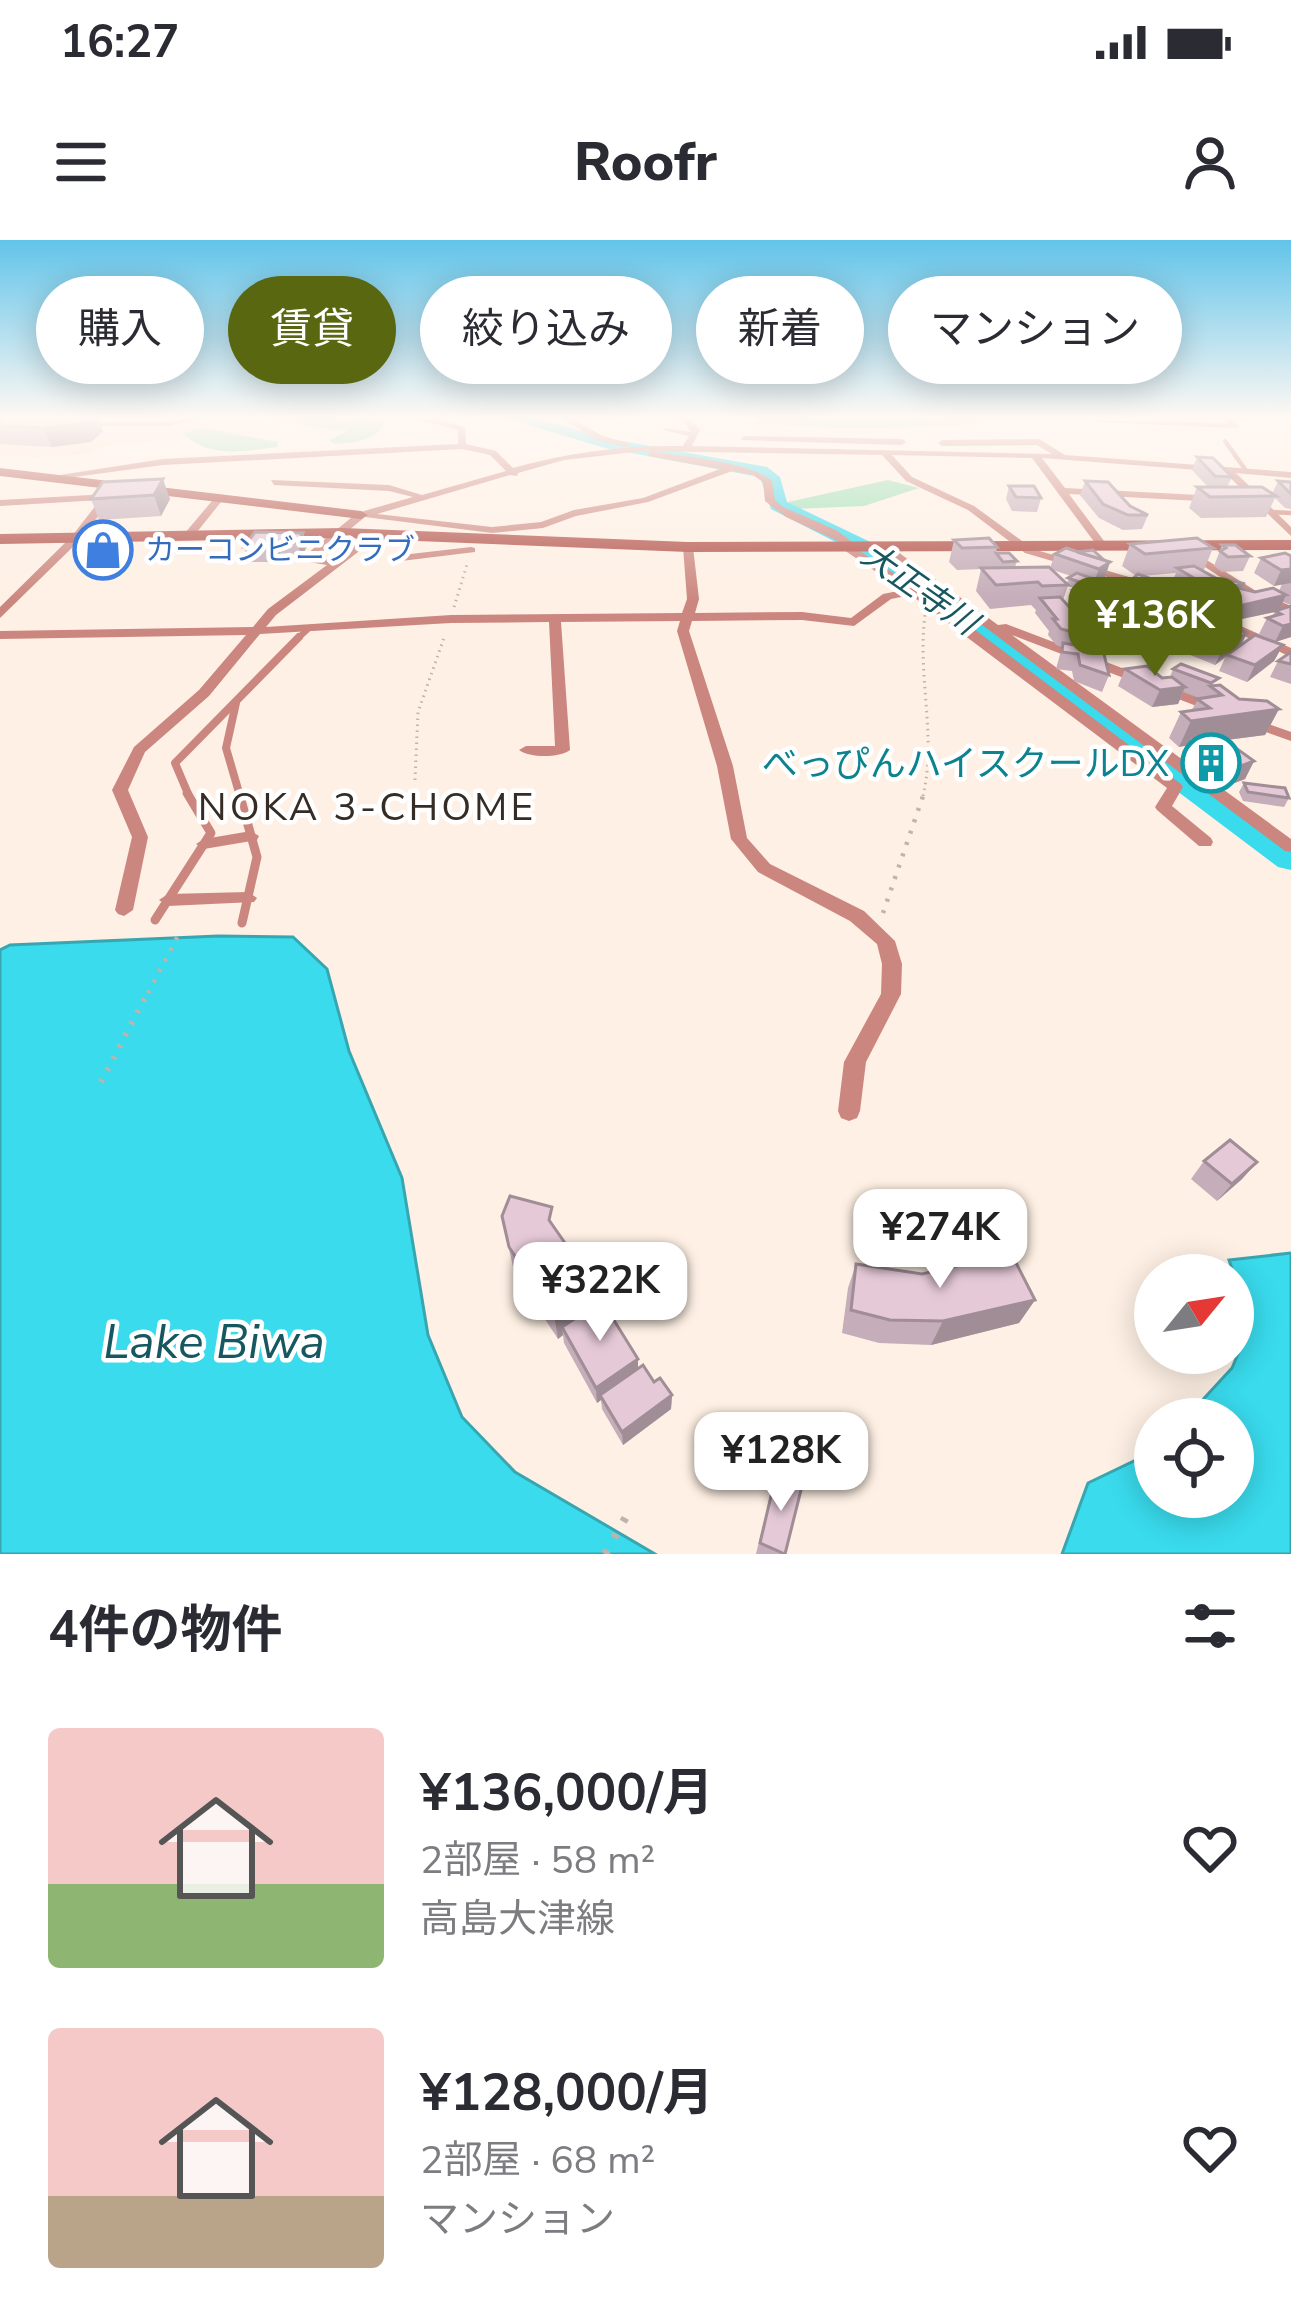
<!DOCTYPE html>
<html lang="ja">
<head>
<meta charset="utf-8">
<style>
  :root { --surface:#fff; --page:#f7f7f7; --text:#2b2b33; --muted:#7c7c81; --accent:#596810 }
  body { margin:0; font-family:"Nunito Sans","Noto Sans JP",sans-serif; background:var(--page); color:var(--text); height:100vh; display:flex; flex-direction:column; font-size:45px; white-space:nowrap }
  * { box-sizing:border-box; margin:0 }
  p { font-size:39px; color:var(--muted) }
  .icon { flex:none; width:66px; height:66px; fill:none; stroke:currentColor; stroke-width:2; stroke-linecap:round; stroke-linejoin:round }
  .map { position:relative; height:1314px; overflow:hidden }
  .drawer { display:flex; flex-direction:column; background:var(--surface); flex:1 }
  .drawer>* { flex:none }
  .guide { position:absolute; left:36px; top:36px; width:1221px; height:108px; display:flex; gap:24px }
  .needle { width:78px; rotate:60deg }
  .buttons { position:absolute; left:1134px; top:1014px; display:grid; gap:24px }
  .buttons a { display:grid; place-items:center; width:120px; height:120px; border-radius:50%; background:var(--surface); box-shadow:0 6px 30px #0003; font-size:60px }
  .price { position:absolute; translate:-50% -102px; padding:0 27px; border-radius:24px; background:#fff; color:#222; font-size:39px; line-height:78px; filter:drop-shadow(0 3px 6px #0008) }
  .price::after { content:''; position:absolute; left:50%; top:72px; width:36px; height:27px; margin-left:-18px; background:inherit; clip-path:polygon(0 0,100% 0,50% 100%) }
  .price.active { background:var(--accent); color:#fff }
  ul { padding:0; list-style:none }
  li { display:flex; align-items:center; gap:36px; height:300px; padding:0 48px }
  li span { display:grid; place-items:center; flex:none; width:336px; height:240px; border-radius:12px; color:#555 }
  li>.icon { margin-inline-start:auto }
  span .icon { width:144px; height:144px; fill:#fffc; stroke-width:1 }
  li b { font-size:51px }
  h2 { display:flex; justify-content:space-between; align-items:center; height:144px; padding:0 48px; font-size:51px }
  .tag { padding:0 42px; border-radius:54px; background:var(--surface); box-shadow:0 6px 30px #0003; font-size:42px; line-height:108px }
  .tag.active { background:var(--accent); color:#fff }
  .status { display:flex; justify-content:space-between; align-items:center; height:84px; padding:0 60px; background:var(--surface); direction:ltr }
  .status svg { height:33px; fill:currentColor }
  header { display:flex; justify-content:space-between; align-items:center; height:156px; padding:0 48px; background:var(--surface); font-size:54px; font-weight:800 }
  .map>svg:first-child { display:block }
</style>
</head>
<body>
<div class="status"><b>16:27</b><svg viewBox="0 0 49 12"><path d="M0 12V9h3v3zM5 12V6h3v6zM10 12V3h3v9zM15 12V0h3v12zM26 1h20v11H26zM47 4h2v5h-2z"/></svg></div>
<header><svg class="icon" aria-label="menu" viewBox="0 0 24 24"><path d="M4 6h16M4 12h16M4 18h16"/></svg>Roofr<svg class="icon" aria-label="person" viewBox="0 0 24 24"><circle cx="12" cy="8" r="4"/><path d="M4 21q1-7 8-7t8 7"/></svg></header>
<div class="map">
<svg width="1291" height="1314" viewBox="0 0 1291 1314">
  <rect width="100%" height="100%" fill="#fef0e4"/>
  <path fill="#fce5d0" d="M0 177 172 182 197 177H295L253 193 103 206 91 214 37 217 0 215Z"/>
  <g fill="#97deb1">
    <path d="M282 177H387C378 202 357 202 334 204L329 200 348 191 272 181Z"/>
    <path d="M759 177H988L973 185 853 188 754 184Z"/>
    <path d="M203 188 278 202 277 207C244 211 208 219 183 193Z"/>
    <path d="M888 240 919 248 864 266 793 269 788 262Z"/>
  </g>
  <g fill="#39dbed" stroke="#38a6b1" stroke-width="3">
    <path d="M218 696 293 697 327 729 349 811 402 938 428 1095 462 1177 515 1232 655 1314H0V710L10 705Z"/>
    <path d="M1291 1013V1314H1062L1088 1243 1155 1211V1257H1233V1179H1185L1232 1128 1251 1083 1229 1020Z"/>
  </g>
  <g fill="none" stroke-linecap="round" stroke-linejoin="round">
    <path fill="#39dbed" fill-rule="evenodd" d="M502 177H531L606 198 767 227 780 237 787 262 885 309 1291 600V630L1278 627 869 319 771 269 761 240 754 236 605 208Z"/>
    <g stroke="#c0b3a9" stroke-width="3" stroke-dasharray="1.5 4.5" stroke-linecap="butt">
      <path d="M454 367 468 321"/>
      <path d="M415 540 418 472 445 395"/>
      <path d="M923 556C937 496 917 436 925 375"/>
    </g>
    <g stroke="#c0b3a9" stroke-width="4.5" stroke-dasharray="3 9" stroke-linecap="butt">
      <path d="M883 673 924 553"/>
      <path d="M148 753 181 690"/>
    </g>
    <path stroke="#c0b3a9" stroke-width="6" stroke-dasharray="3 10" stroke-linecap="butt" d="M101 842 149 750"/>
    <path stroke="#c0b3a9" stroke-width="8" stroke-dasharray="4.5 14" stroke-linecap="butt" d="M605 1314 631 1268"/>
    <g stroke="#cb877f" stroke-width="4.5">
      <path d="M1225 201 1247 232"/>
      <path d="M1271 272 1291 273"/>
    </g>
    <g stroke="#cb877f" stroke-width="6">
      <path d="M1086 353 1125 339"/>
      <path d="M296 400 307 390"/>
    </g>
    <g stroke="#cb877f" stroke-width="8">
      <path d="M236 463 226 508 240 556"/>
      <path d="M189 556 175 523 299 397"/>
    </g>
    <g stroke="#cb877f" stroke-width="9">
      <path d="M239 553 257 617 242 683"/>
      <path d="M155 680 211 593 187 553"/>
    </g>
    <g fill="#cb877f" fill-rule="evenodd">
      <path d="M192 177H211L168 186H77L73 184 77 182H168Z"/>
      <path d="M359 177H427L465 187 466 204 496 211 513 228C570 212 625 205 683 206L689 196 662 190 666 188 691 192 680 177H689L700 190 692 206 1052 214 1037 205 942 206 938 203 942 200 1039 199 1065 215 1291 232V238L1236 233 1291 287V296L1224 232 1042 218 1065 248 1218 256 1223 259 1218 262 1069 254 1107 305 1102 308 1098 307 1032 218 892 215 912 237 974 266 1033 309 1129 337 1291 408V417L1121 341 1025 313 968 270 906 241 882 215 643 211 564 220 518 233 517 236 510 235 377 274 492 287 541 282 574 270 643 258 720 229 648 216 651 211C685 217 748 221 772 241L775 260 783 267 836 290 855 304V308L938 362 1181 544 1183 547 1172 566 1211 598 1213 602 1211 606H1199L1157 570 1155 567 1167 548 911 355 891 359 854 386 802 380 692 381 689 391 733 526 747 598 770 624 864 671 895 701 902 724 901 754 866 822 860 871 857 878 849 881 841 878 838 871 844 822 881 754 882 724 877 704 850 681 758 632 731 599 717 526 677 391 680 381 561 382 570 510C559 518 530 518 519 510L526 506H555L549 382 451 383 260 394 209 456 145 512 128 550 148 597 133 670 124 676 118 674 115 670 132 597 112 550 134 507 199 450 246 395 0 399V391L253 387 268 369 327 325 303 321V317L357 273 413 257 389 251 274 245 271 240 389 245 422 255 506 231 490 215 462 209 163 225 52 240 47 237 163 219 458 204V190L424 181ZM732 231 753 235 763 242 765 261 786 277 838 301 841 308 903 350 883 354 851 378 802 372 695 373 699 359 693 307 688 304 683 307 687 359 682 373 451 375 266 387 276 375 362 309 389 296V292C368 293 350 308 334 320L316 317 365 277 492 293 543 288 576 276 648 262Z"/>
      <path d="M558 177H569L603 196 631 204 627 207 597 200Z"/>
      <path d="M1222 177 1282 178 1235 181 1240 186 1236 188 1094 182 1098 180 1228 183Z"/>
      <path d="M744 196 902 199 906 202 902 205 741 200Z"/>
      <path d="M108 254 113 257 80 300 0 378V367L72 296 100 260 0 266V260Z"/>
      <path d="M217 255 225 257 193 297H185V293Z"/>
      <path d="M879 304H887L998 385 1006 384 1222 466V472H1212L1012 395 1291 599V612L1285 611 879 308Z"/>
      <path d="M471 307 475 308V312L393 322 388 319 393 316Z"/>
      <path d="M1186 307 1256 351 1291 366V374L1248 355 1182 312 1181 310Z"/>
      <path d="M1249 477 1291 492V501L1244 484V478Z"/>
      <path d="M251 591 259 596 257 600 204 609 196 604 204 599Z"/>
      <path d="M248 652 257 658 254 662 168 666 159 660 168 654Z"/>
    </g>
    <g fill="#b15047" fill-rule="evenodd">
      <path d="M0 228 361 271 368 275 361 279 0 236Z"/>
      <path d="M343 288 688 302 1291 300V310L688 312 343 298 0 304V294Z"/>
    </g>
  </g>
  <g fill="#c5adb9" fill-rule="evenodd">
    <path d="M0 177H98L103 191 91 202 52 207 0 204Z"/>
    <path d="M1197 217 1232 237 1227 247 1272 254 1278 241 1291 242V269L1285 268 1275 258 1266 277 1201 278 1189 268 1197 247H1208L1192 230Z"/>
    <path d="M1085 241 1148 275 1142 289 1123 290 1099 278 1080 255Z"/>
    <path d="M103 242 170 259 161 276 99 280 91 259Z"/>
    <path d="M1009 246 1041 258 1037 272 1012 271 1006 259Z"/>
    <path d="M303 293 307 307 301 316H281L278 322H248L244 307Z"/>
    <path d="M954 300 997 307 996 313 1017 321 1015 327 1050 328 1055 314 1110 322 1105 337 1093 344 1090 343 1087 347 1118 360 1123 348 1136 336 1122 326 1130 304 1213 308 1204 330H1201L1219 340 1245 344 1243 349 1255 352 1279 351 1282 344 1274 346 1254 333 1261 318 1291 316V365L1283 362 1279 370 1291 366V397L1275 402 1259 394 1267 378 1272 376 1275 372 1232 381 1219 374 1226 359 1229 358 1231 354 1221 356 1216 354 1214 357 1198 360 1171 344 1176 333 1142 336 1157 341 1149 358 1162 380 1204 382 1198 396 1247 393 1240 405H1283L1274 421 1247 442 1219 431 1225 418 1215 425 1188 414 1194 400 1173 413 1148 401 1154 385 1136 396 1115 388 1121 372 1129 368 1119 364 1114 377 1099 383 1068 365 1073 350 1076 349 1068 346 1063 360 1088 387 1082 403 1077 406 1109 435 1102 452 1074 441 1072 431 1056 429 1062 407 1056 405 1048 395 1049 391 1035 373 1036 370 1031 365 990 369 976 351 981 329 957 330 949 322ZM1053 330 1071 336 1066 344Z"/>
    <path d="M1222 305 1250 316 1243 331 1222 332 1214 326Z"/>
    <path d="M1291 412V444L1270 437 1278 421Z"/>
    <path d="M1125 429 1162 438 1170 437 1173 429 1215 445 1239 459 1279 469 1265 495 1226 500 1254 521 1245 539 1232 544 1184 515 1189 505 1179 507 1169 498 1181 472 1191 471 1199 458 1183 452 1178 464 1152 467 1118 446Z"/>
    <path d="M1244 543 1289 558 1284 567 1243 561 1239 552Z"/>
    <path d="M1204 921 1257 922 1242 939 1217 961 1191 939Z"/>
    <path d="M502 976 556 990 595 1046 596 1065 638 1129 672 1155 671 1169 623 1205 602 1169 601 1160 597 1163 564 1103 563 1095 558 1099 514 1032Z"/>
    <path d="M856 1024 1035 1060 1019 1083 931 1105 879 1103 842 1093 848 1048Z"/>
    <path d="M776 1235 785 1314H756L772 1248Z"/>
  </g>
  <g fill="#a08d96">
    <path d="M90 177H98L103 191 91 202 52 207 44 188Z"/>
    <path d="M163 239 170 259 161 276 154 255Z"/>
    <path d="M303 293 307 307 301 316 297 302Z"/>
    <path d="M277 302 281 316 278 322 274 307Z"/>
    <path d="M1110 322 1105 337 1093 344 1099 329Z"/>
    <path d="M1291 329V343L1274 346 1281 330Z"/>
    <path d="M1157 341 1151 356 1131 368 1137 353Z"/>
    <path d="M1221 341 1214 357 1198 360 1204 344Z"/>
    <path d="M1245 344 1241 352 1234 347 1231 354 1221 356 1224 348Z"/>
    <path d="M1286 355 1279 371 1232 381 1239 366Z"/>
    <path d="M1120 361 1114 377 1099 383 1105 367Z"/>
    <path d="M1168 365 1162 381 1136 396 1142 380Z"/>
    <path d="M1204 382 1197 399 1173 413 1180 397Z"/>
    <path d="M1291 384V397L1275 402 1283 386Z"/>
    <path d="M1088 387 1082 403 1070 410 1076 393Z"/>
    <path d="M1247 393 1239 409 1227 415 1215 425 1223 408Z"/>
    <path d="M1283 405 1274 421 1247 442 1255 425Z"/>
    <path d="M1185 447 1178 464 1152 467 1160 450Z"/>
    <path d="M1279 469 1265 495 1203 503 1192 497 1189 505 1179 507 1191 481Z"/>
    <path d="M1254 521 1245 539 1232 544 1241 526Z"/>
    <path d="M1257 922 1242 939 1217 961 1232 944Z"/>
    <path d="M595 1046 597 1070 562 1087 563 1095 558 1099 554 1075Z"/>
    <path d="M1035 1060 1019 1083 931 1105 943 1081Z"/>
    <path d="M638 1119V1134L600 1155 601 1160 597 1163 596 1148Z"/>
    <path d="M672 1155 671 1169 623 1205 622 1192Z"/>
  </g>
  <g fill="#e5c9d7" stroke="#a08d96" stroke-width="3">
    <path d="M0 177H90L83 183 44 188 0 186Z"/>
    <path d="M1197 217 1213 218 1232 237 1215 236Z"/>
    <path d="M163 239 154 255 91 259 103 242Z"/>
    <path d="M1085 241 1108 242 1130 266 1148 275H1128L1103 264Z"/>
    <path d="M1278 241 1291 242V254Z"/>
    <path d="M1009 246H1034L1041 258 1016 257Z"/>
    <path d="M1197 247H1262L1276 256 1210 257Z"/>
    <path d="M255 292 303 293 297 302H277L274 307H244Z"/>
    <path d="M989 298 997 307 962 308 954 300Z"/>
    <path d="M1197 298 1213 308 1145 314 1130 304Z"/>
    <path d="M1222 305H1235L1250 316 1228 317 1220 311 1226 308Z"/>
    <path d="M1066 308 1110 322 1099 329 1055 314Z"/>
    <path d="M1093 310 1104 320 1077 312Z"/>
    <path d="M996 313H1009L1017 321 1003 322Z"/>
    <path d="M1285 313 1291 316V329L1281 330 1261 318Z"/>
    <path d="M1194 326 1221 341 1204 344 1177 328Z"/>
    <path d="M1049 327 1068 345 1042 346 1038 342 996 345 981 328Z"/>
    <path d="M1077 333 1091 338 1082 343 1068 338Z"/>
    <path d="M1138 334 1157 341 1137 353 1123 348Z"/>
    <path d="M1226 339 1245 344 1224 348 1219 346 1221 341 1219 340Z"/>
    <path d="M1084 346 1120 361 1105 367 1073 350Z"/>
    <path d="M1234 347 1255 352 1273 348 1286 355 1239 366 1226 359 1240 356Z"/>
    <path d="M1060 357 1088 387 1076 393 1061 389 1053 379H1057L1040 358Z"/>
    <path d="M1147 357 1168 365 1142 380 1121 372Z"/>
    <path d="M1291 366V384L1283 386 1267 378 1281 374 1275 371Z"/>
    <path d="M1176 372 1204 382 1180 397 1154 385Z"/>
    <path d="M1219 383 1247 393 1223 408 1195 398Z"/>
    <path d="M1255 395 1283 405 1255 425 1227 415Z"/>
    <path d="M1063 403 1103 410 1109 435 1080 425 1078 414 1062 412Z"/>
    <path d="M1291 412V424L1278 421Z"/>
    <path d="M1181 424 1219 438 1211 443 1173 429Z"/>
    <path d="M1147 426 1162 438 1172 437 1185 447 1160 450 1125 429Z"/>
    <path d="M1220 445 1239 459 1267 461 1279 469 1191 481 1181 472 1210 468 1197 459 1222 455 1210 446Z"/>
    <path d="M1206 493 1222 498 1254 521 1241 526 1192 497Z"/>
    <path d="M1244 543 1285 548 1289 558 1248 552Z"/>
    <path d="M1230 900 1257 922 1232 944 1204 921Z"/>
    <path d="M510 956 552 967 549 980 595 1046 554 1075 509 1007 502 976Z"/>
    <path d="M1011 1013 1035 1060 943 1081 890 1080 851 1070 856 1024 922 1034Z"/>
    <path d="M602 1061 638 1119 596 1148 562 1087Z"/>
    <path d="M643 1125 654 1142 660 1138 672 1155 622 1192 600 1155Z"/>
    <path d="M776 1235 802 1246 785 1314 760 1303Z"/>
  </g>
  <linearGradient id="sky" x2="0" y2="1"><stop stop-color="#62c4ea"/><stop offset="0.49" stop-color="#fff8f3"/><stop offset="1" stop-color="#fff8f3" stop-opacity="0"/></linearGradient>
  <rect width="1291" height="361" fill="url(#sky)"/>
  <defs>
    <symbol id="shop-ring" viewBox="-11 -11 22 22"><circle r="9.5" fill="#fff" stroke="#3f7fe0" stroke-width="1.5"/><path d="M-5-2.5h2.3a2.7 3.5 0 0 1 5.4 0H5L5.5 6h-11ZM-1.5-2.5h3a1.5 2.3 0 0 0-3 0Z" fill="#3f7fe0"/></symbol>
    <symbol id="building-ring" viewBox="-11 -11 22 22"><circle r="9.5" fill="#fff" stroke="#0f9aa8" stroke-width="1.5"/><path d="M-4-6H4V6H1V3H-1V6H-4ZM-2.5-4.3h1.7v1.8h-1.7ZM.8-4.3h1.7v1.8H.8ZM-2.5-1h1.7V.8h-1.7ZM.8-1h1.7V.8H.8Z" fill="#0f9aa8"/></symbol>
  </defs>
  <g fill-rule="evenodd">
    <use href="#shop-ring" x="70" y="277" width="66" height="66"/>
    <use href="#building-ring" x="1178" y="490" width="66" height="66"/>
  </g>
  <g text-anchor="middle" stroke-width="9" stroke-linejoin="round" paint-order="stroke">
    <g font-size="30" fill="#366cbe" stroke="#fff" text-anchor="start">
      <text x="145" y="320">カーコンビニクラブ</text>
    </g>
    <g font-size="33" font-style="italic" fill="#17575f" stroke="#fff">
      <text transform="translate(920 348) rotate(35)" y="12">大正寺川</text>
    </g>
    <g font-size="36" fill="#0d838f" stroke="#fff" text-anchor="end">
      <text x="1169" y="536">べっぴんハイスクールDX</text>
    </g>
    <g font-size="39" letter-spacing="3" fill="#352c25" stroke="#fff">
      <text x="367" y="580">NOKA 3-CHOME</text>
    </g>
    <g font-size="48" font-style="italic" fill="#17575f" stroke="#fff">
      <text x="214" y="1118">Lake Biwa</text>
    </g>
  </g>
</svg>
<div class="buttons">
<a><svg class="needle" viewBox="-14 -14 28 28"><path d="M0-13l5 13h-10z" fill="#e53935"/><path d="M0 13l5-13h-10z" fill="#7c7c81"/></svg></a>
<a><svg class="icon" aria-label="locate" viewBox="0 0 24 24"><circle cx="12" cy="12" r="6"/><path d="M12 2v4M12 18v4M2 12h4M18 12h4"/></svg></a>
</div>
<b class="price active" style="left:1155px;top:439px">¥136K</b>
<b class="price" style="left:940px;top:1051px">¥274K</b>
<b class="price" style="left:600px;top:1104px">¥322K</b>
<b class="price" style="left:781px;top:1274px">¥128K</b>
<div class="guide">
<a class="tag">購入</a>
<a class="tag active">賃貸</a>
<a class="tag">絞り込み</a>
<a class="tag">新着</a>
<a class="tag">マンション</a>
</div>
</div>
<section class="drawer">
<h2>4件の物件<svg class="icon" aria-label="filters" viewBox="0 0 24 24"><path d="M4 7h16M4 17h16"/><circle cx="9" cy="7" r="2"/><circle cx="15" cy="17" r="2"/></svg></h2>
<ul>
<li><span style="background:linear-gradient(#f6c9c9 65%,#8fb573 0)"><svg class="icon" aria-label="home" viewBox="0 0 24 24"><path d="M3 11l9-7 9 7M6 9v11h12V9"/></svg></span><div><b>¥136,000/月</b><p>2部屋 · 58 m²</p><p>高島大津線</p></div><svg class="icon" aria-label="heart" viewBox="0 0 24 24"><path d="M12 20l-8-8c-3-5 5-10 8-4 3-6 11-1 8 4z"/></svg></li>
<li><span style="background:linear-gradient(#f6c9c9 70%,#b9a48a 0)"><svg class="icon" aria-label="home" viewBox="0 0 24 24"><path d="M3 11l9-7 9 7M6 9v11h12V9"/></svg></span><div><b>¥128,000/月</b><p>2部屋 · 68 m²</p><p>マンション</p></div><svg class="icon" aria-label="heart" viewBox="0 0 24 24"><path d="M12 20l-8-8c-3-5 5-10 8-4 3-6 11-1 8 4z"/></svg></li>
</ul>
</section>
</body>
</html>
